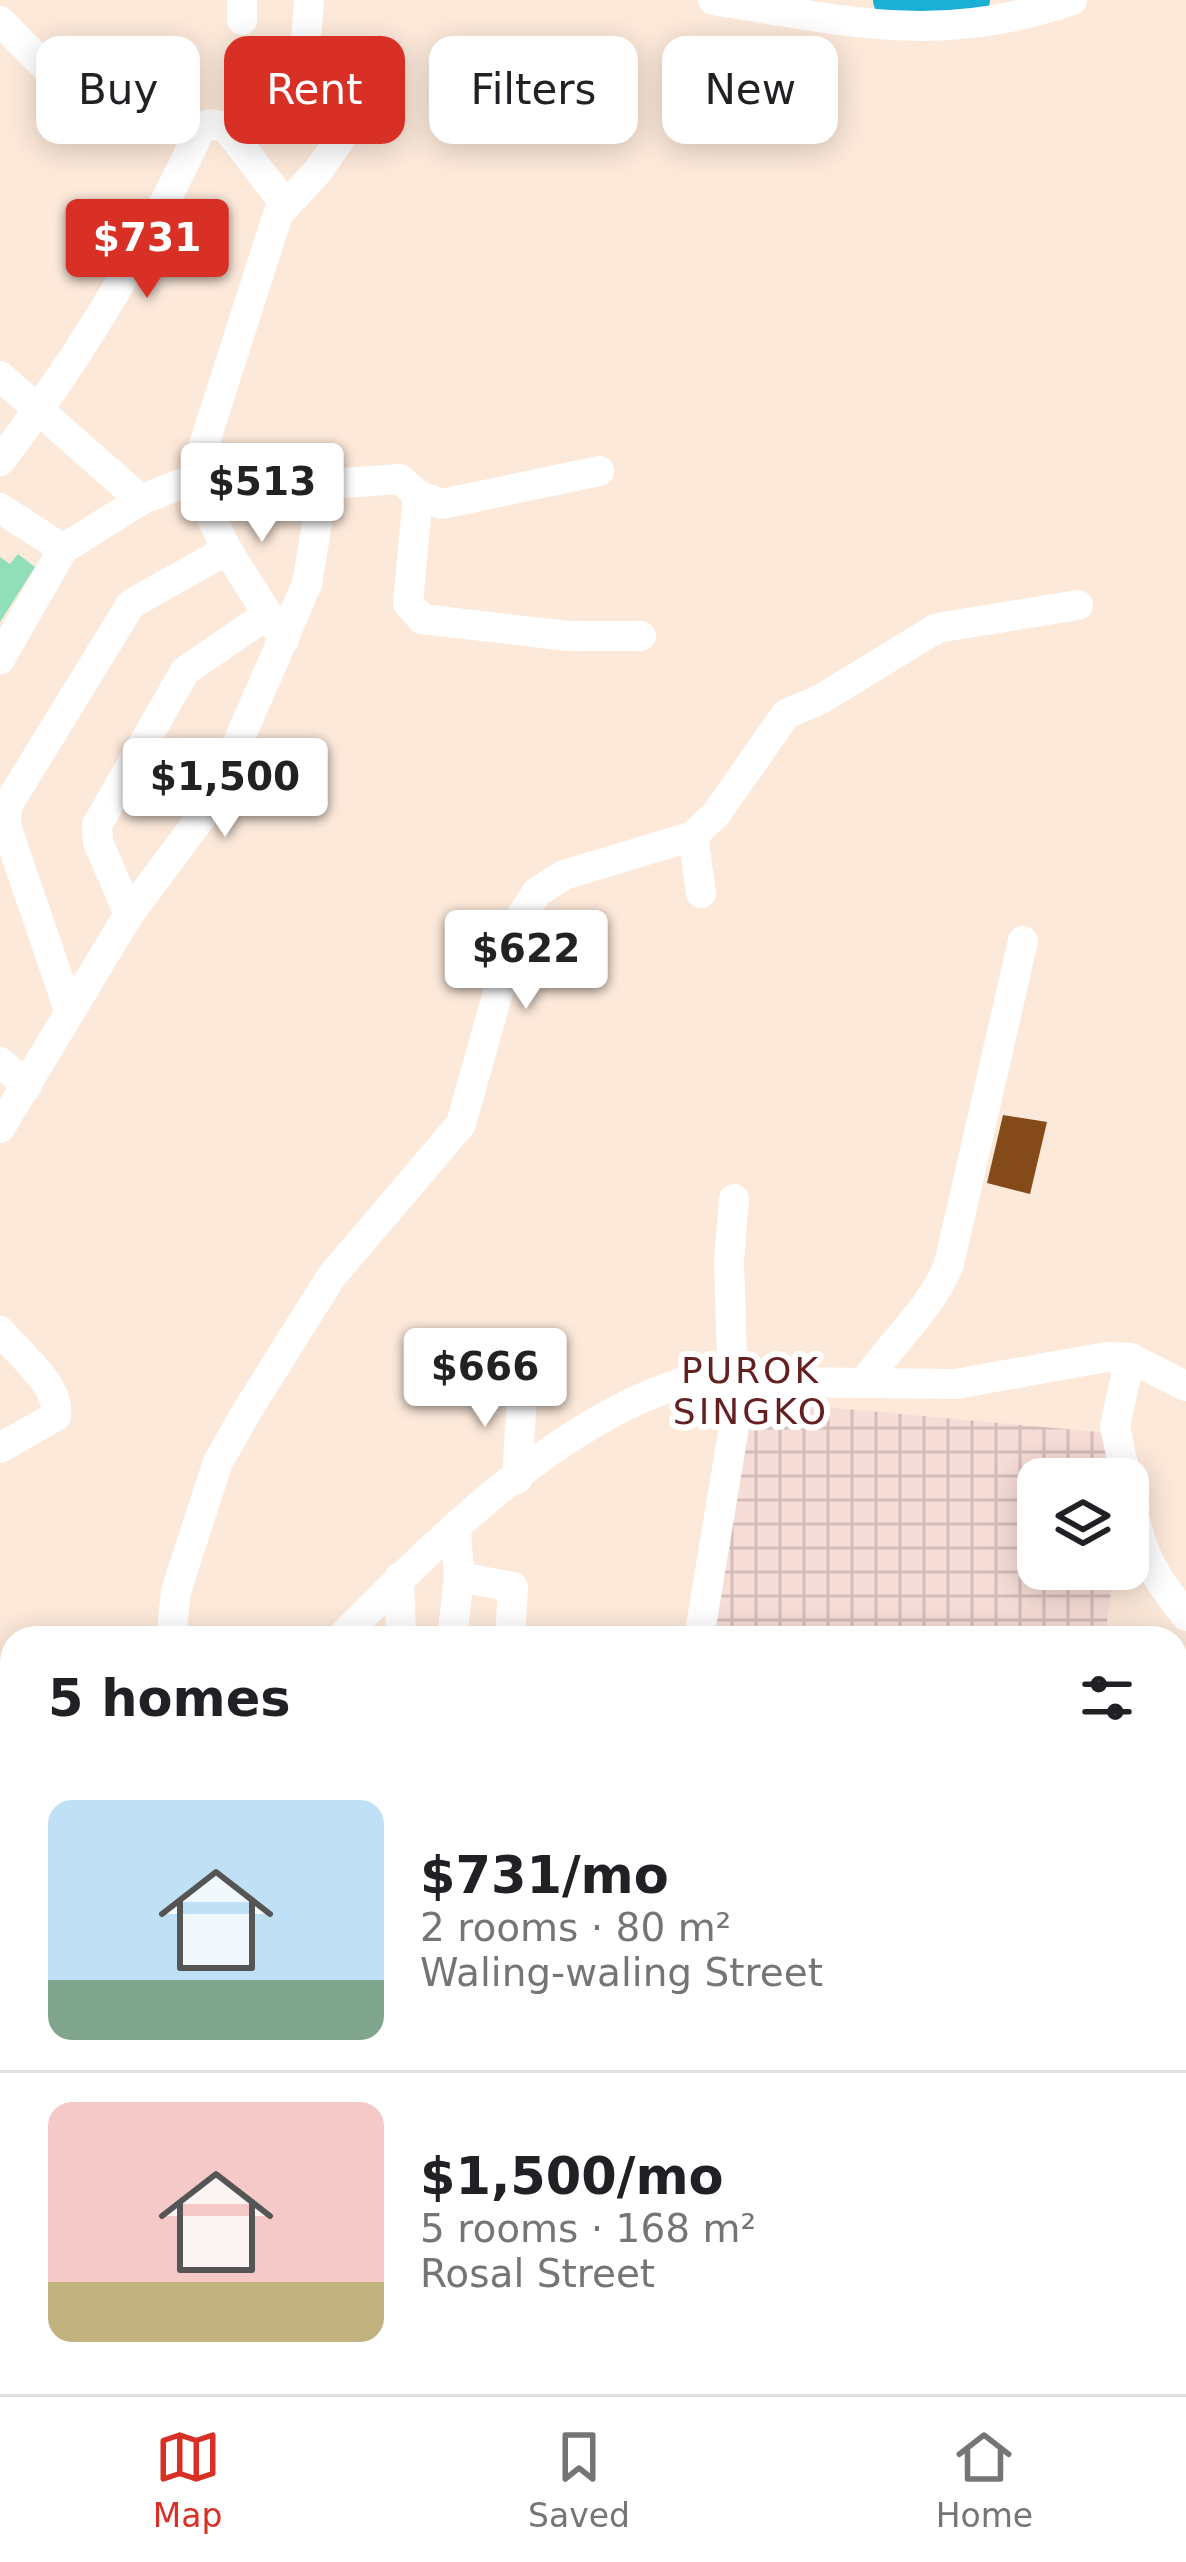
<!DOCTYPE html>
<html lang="en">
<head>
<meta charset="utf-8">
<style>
  :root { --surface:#fff; --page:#f6f6f6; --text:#202124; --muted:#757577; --line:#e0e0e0; --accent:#d93025 }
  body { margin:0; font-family:"DejaVu Sans",sans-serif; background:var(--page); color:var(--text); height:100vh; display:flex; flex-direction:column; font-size:45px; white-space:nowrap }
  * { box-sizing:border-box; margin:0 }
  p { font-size:39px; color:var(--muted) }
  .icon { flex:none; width:66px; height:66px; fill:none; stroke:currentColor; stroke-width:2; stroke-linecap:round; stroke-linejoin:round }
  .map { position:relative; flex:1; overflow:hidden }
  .sheet { position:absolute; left:0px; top:1626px; width:1188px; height:768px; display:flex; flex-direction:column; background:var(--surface); border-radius:36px 36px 0 0; box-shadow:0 6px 30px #0003 }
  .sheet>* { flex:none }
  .top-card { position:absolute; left:36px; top:36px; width:1116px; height:108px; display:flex; gap:24px }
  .fabs { position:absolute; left:1017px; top:1458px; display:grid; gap:24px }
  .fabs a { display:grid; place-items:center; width:132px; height:132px; border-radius:24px; background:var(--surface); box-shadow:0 6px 30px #0003; font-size:60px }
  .price { position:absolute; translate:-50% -102px; padding:0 27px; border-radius:12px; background:#fff; color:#222; font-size:39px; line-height:78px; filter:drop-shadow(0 3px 6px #0008) }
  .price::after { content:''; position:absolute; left:50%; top:72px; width:36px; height:27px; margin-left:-18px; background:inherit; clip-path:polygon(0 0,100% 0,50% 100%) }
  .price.current { background:var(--accent); color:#fff }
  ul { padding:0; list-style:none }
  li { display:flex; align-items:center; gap:36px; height:300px; padding:0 48px }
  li+li { border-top:3px solid var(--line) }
  li span { display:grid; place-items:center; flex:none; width:336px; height:240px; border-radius:24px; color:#555 }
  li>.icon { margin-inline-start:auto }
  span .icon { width:144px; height:144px; fill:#fffc; stroke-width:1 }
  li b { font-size:51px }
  h2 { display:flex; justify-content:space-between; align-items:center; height:144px; padding:0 48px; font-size:51px }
  .pill { padding:0 42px; border-radius:24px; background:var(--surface); box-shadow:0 6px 30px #0003; font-size:42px; line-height:108px }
  .pill.current { background:var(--accent); color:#fff }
  .menu { display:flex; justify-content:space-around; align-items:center; height:168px; border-top:3px solid var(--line); background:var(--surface); font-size:33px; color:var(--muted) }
  .menu a { display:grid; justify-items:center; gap:6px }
  .menu .current { color:var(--accent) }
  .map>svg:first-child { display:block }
</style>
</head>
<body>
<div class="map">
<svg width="1186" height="2394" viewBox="0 0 1186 2394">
  <defs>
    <pattern id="industrial-grid" width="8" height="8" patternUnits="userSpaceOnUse" patternTransform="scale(3)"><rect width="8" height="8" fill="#f7ddd7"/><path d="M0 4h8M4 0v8" fill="none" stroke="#d4bdb8"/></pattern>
  </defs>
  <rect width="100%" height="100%" fill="#fce9da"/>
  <path fill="url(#industrial-grid)" d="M749 1400 1108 1433 1121 1479H1038V1569H1114L1105 1638H705Z"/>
  <path fill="#91dfba" d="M18 554 35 567 0 622V557L10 564Z"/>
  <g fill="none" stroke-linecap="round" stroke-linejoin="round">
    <path stroke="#1aafd5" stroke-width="36" d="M891 0 952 8 972 0"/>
  </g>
  <path fill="#844a19" d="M1003 1115 1047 1122 1030 1194 987 1183Z"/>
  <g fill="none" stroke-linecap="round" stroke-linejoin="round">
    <g stroke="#fff" stroke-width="30">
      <path d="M713 0C846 21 940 46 1072 0"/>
      <path d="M242 20V0"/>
      <path d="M0 21 82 104"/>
      <path d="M303 78 309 0"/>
      <path d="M0 376 141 500"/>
      <path d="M0 461C79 359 146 247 200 130L209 124 226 127 285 204"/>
      <path d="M418 495 408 603 422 619 568 636H641"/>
      <path d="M0 508 63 549"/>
      <path d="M284 640 227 550 193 479 278 214 317 172 364 105"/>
      <path d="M0 659 63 549 141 500 193 479"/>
      <path d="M693 836 701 893"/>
      <path d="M129 914 98 842 97 825 185 671 265 616"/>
      <path d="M69 1010 6 826 7 806 131 604 227 550"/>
      <path d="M0 1062 27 1086"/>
      <path d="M0 1128 129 914 211 804 307 584 322 493 328 484 400 479 418 495 442 504 599 471"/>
      <path d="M0 1331C18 1353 61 1386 56 1416L0 1448"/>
      <path d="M864 1383C890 1344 932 1308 949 1264L1023 941"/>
      <path d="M517 1479 523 1377"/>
      <path d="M1126 1479 1115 1426 1130 1358"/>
      <path d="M1128 1488C1139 1547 1148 1569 1186 1616"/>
      <path d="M459 1577 513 1587 510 1638"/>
      <path d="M399 1578 401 1638"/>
      <path d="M171 1638 176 1591 218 1462 247 1411 331 1277 461 1124 518 921 537 892 564 875 693 836 716 814 786 714 821 699 937 628 1078 605"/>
      <path d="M341 1638C436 1542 556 1421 687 1381L956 1384 1106 1357 1130 1358 1186 1386"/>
      <path d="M452 1638 459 1577 456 1529"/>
      <path d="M699 1638 734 1427 729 1261 734 1199"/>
      <path d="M0 1779 12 1781"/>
      <path d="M1176 1821 1186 1823"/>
      <path d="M1176 1921 1186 1923"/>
      <path d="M748 2382 776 2392 789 2382"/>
      <path d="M191 2394 195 2383"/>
      <path d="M544 2394 550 2382"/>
      <path d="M660 2394 665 2382"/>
      <path d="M986 2394 989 2382"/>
    </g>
  </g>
  <g text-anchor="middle" stroke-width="12" stroke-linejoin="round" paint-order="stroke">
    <g font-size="36" letter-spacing="3" fill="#641f21" stroke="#fff">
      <text x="751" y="1383">PUROK<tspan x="751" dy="41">SINGKO</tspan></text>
    </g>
  </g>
</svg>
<div class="fabs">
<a><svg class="icon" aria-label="layers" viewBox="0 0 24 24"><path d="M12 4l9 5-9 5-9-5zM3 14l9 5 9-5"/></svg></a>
</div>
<b class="price current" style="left:147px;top:301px">$731</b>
<b class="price" style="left:262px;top:545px">$513</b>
<b class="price" style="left:225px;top:840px">$1,500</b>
<b class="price" style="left:526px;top:1012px">$622</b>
<b class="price" style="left:485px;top:1430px">$666</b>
<div class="top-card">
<a class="pill">Buy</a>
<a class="pill current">Rent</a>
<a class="pill">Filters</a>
<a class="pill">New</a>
</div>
<section class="sheet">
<h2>5 homes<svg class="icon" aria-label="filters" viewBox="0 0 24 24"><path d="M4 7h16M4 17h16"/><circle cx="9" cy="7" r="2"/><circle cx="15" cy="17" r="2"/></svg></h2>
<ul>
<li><span style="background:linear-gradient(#bfe0f5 75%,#7fa58c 0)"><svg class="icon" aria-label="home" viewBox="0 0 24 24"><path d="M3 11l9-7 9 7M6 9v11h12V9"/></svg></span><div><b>$731/mo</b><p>2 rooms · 80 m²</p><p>Waling-waling Street</p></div></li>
<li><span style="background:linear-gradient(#f6c9c9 75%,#c2b280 0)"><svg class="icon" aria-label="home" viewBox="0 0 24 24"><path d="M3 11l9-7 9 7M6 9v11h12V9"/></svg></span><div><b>$1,500/mo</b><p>5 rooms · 168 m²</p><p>Rosal Street</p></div></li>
</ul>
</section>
</div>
<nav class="menu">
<a class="current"><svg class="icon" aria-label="map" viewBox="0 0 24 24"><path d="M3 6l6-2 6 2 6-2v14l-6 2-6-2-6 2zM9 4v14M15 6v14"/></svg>Map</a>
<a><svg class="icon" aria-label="saved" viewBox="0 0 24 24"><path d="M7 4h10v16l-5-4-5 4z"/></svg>Saved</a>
<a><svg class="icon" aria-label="home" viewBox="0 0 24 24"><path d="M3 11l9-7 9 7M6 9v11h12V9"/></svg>Home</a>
</nav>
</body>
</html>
